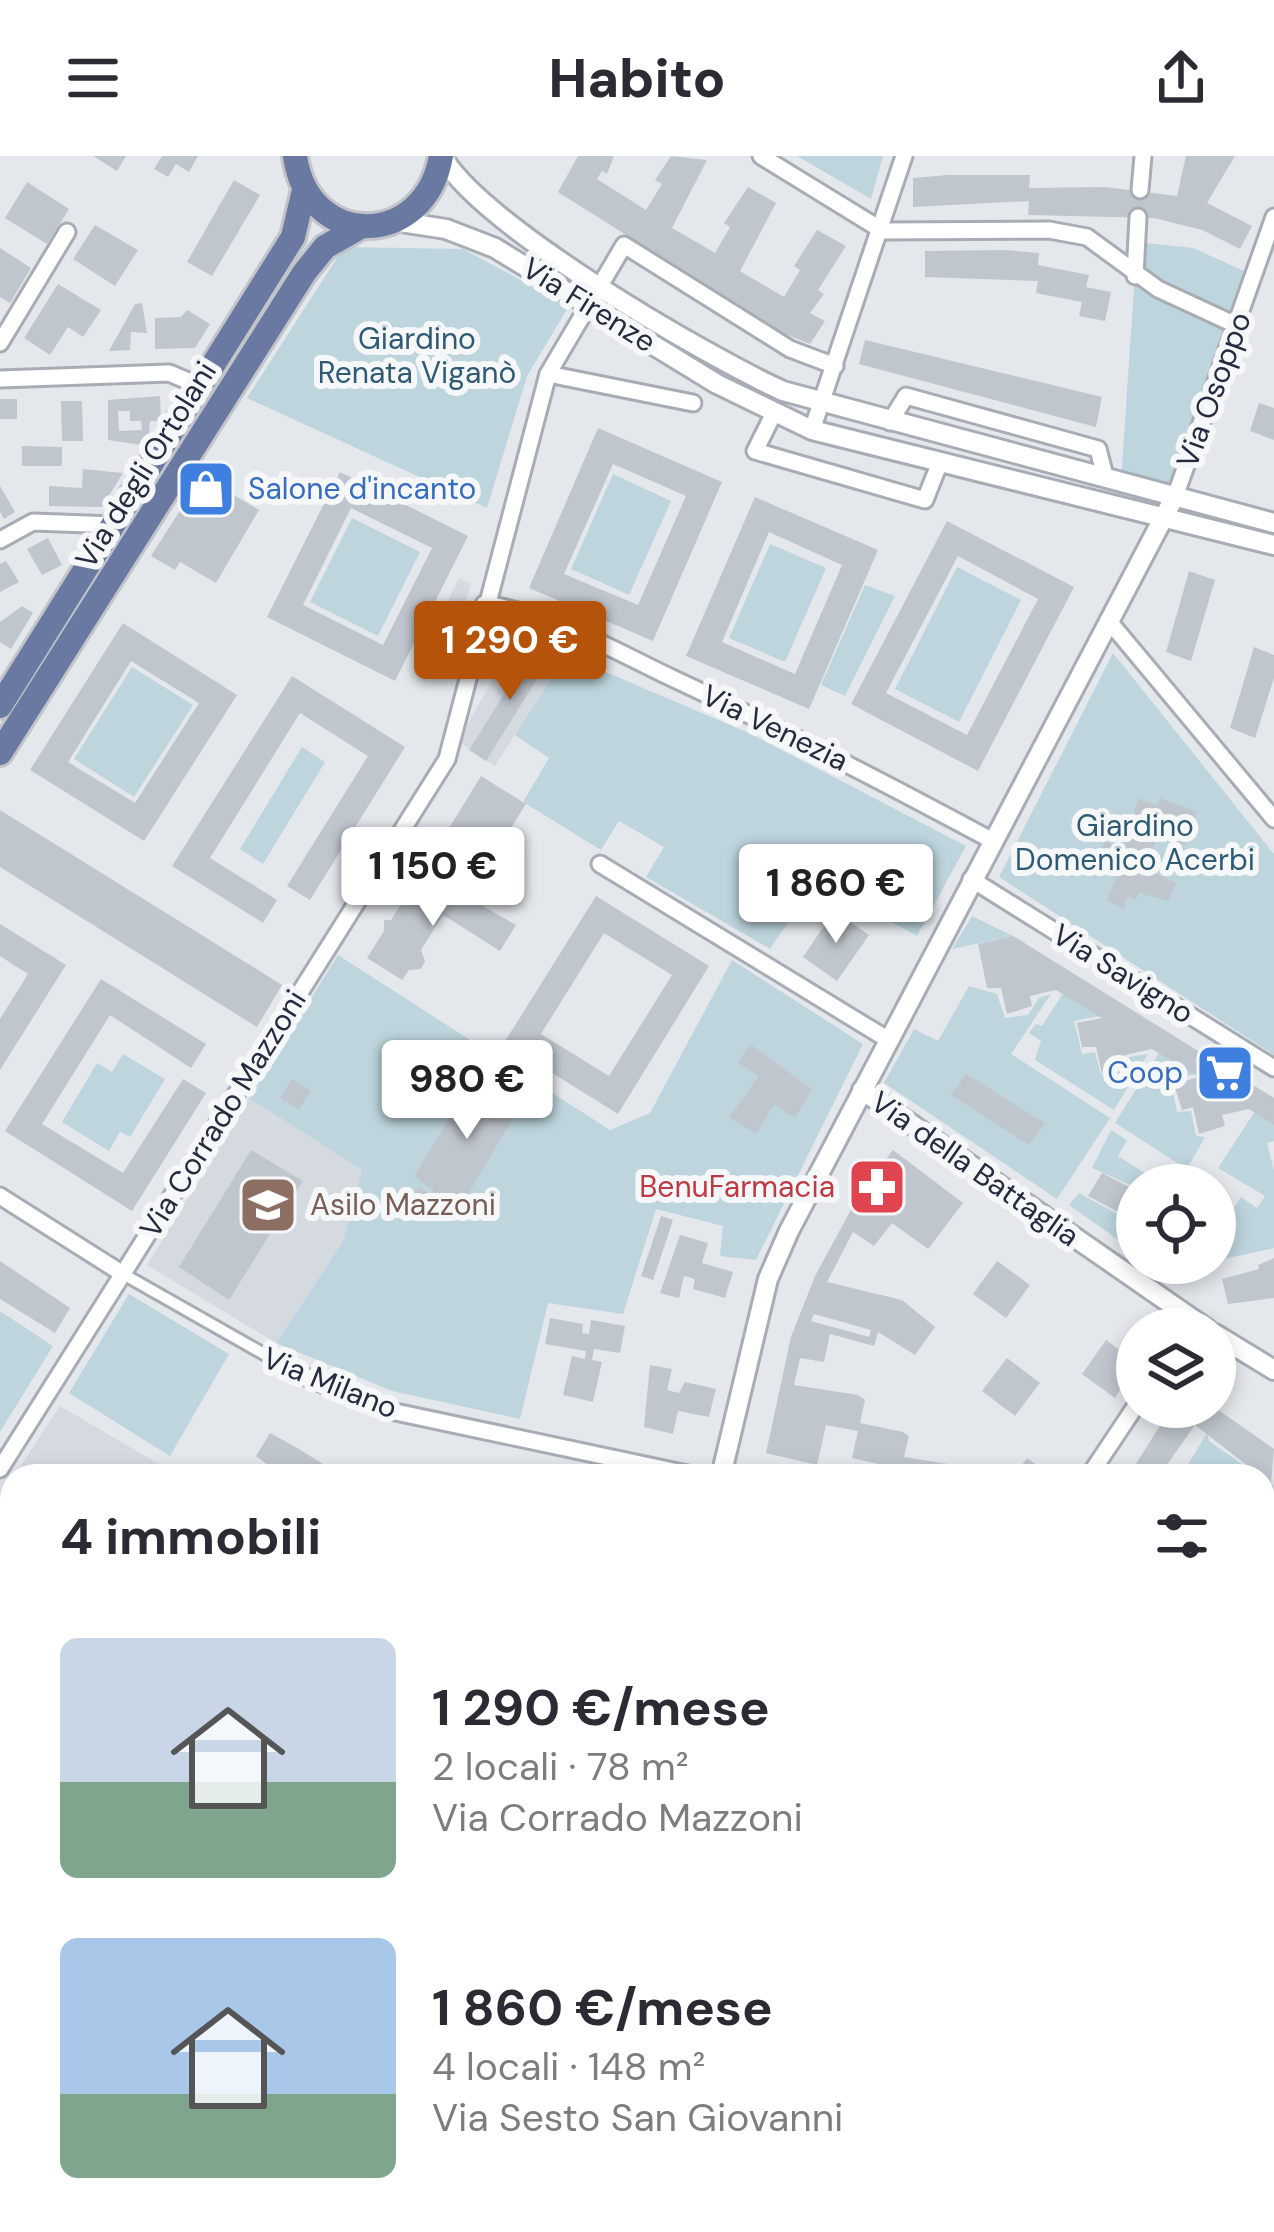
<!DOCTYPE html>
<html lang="it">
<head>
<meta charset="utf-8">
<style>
  :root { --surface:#fff; --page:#f7f7f7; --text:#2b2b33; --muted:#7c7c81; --accent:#b45309 }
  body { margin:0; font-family:"DM Sans",sans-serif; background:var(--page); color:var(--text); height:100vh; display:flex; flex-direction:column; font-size:45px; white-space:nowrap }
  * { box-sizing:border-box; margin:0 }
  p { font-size:39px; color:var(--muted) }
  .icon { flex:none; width:66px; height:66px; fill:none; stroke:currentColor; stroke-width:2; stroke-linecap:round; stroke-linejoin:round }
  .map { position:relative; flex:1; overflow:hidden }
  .panel { position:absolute; left:0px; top:1308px; width:1275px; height:768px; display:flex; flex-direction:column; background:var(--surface); border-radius:36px 36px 0 0; box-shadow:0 6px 18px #0003 }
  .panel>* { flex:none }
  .controls { position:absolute; left:1116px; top:1008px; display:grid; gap:24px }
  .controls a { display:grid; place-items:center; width:120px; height:120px; border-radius:50%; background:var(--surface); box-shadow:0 6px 18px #0003; font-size:60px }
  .price { position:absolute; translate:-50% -102px; padding:0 27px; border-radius:12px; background:#fff; color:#222; font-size:39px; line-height:78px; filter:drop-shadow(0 3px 6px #0008) }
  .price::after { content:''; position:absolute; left:50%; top:72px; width:36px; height:27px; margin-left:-18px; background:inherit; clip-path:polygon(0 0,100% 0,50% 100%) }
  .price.selected { background:var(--accent); color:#fff }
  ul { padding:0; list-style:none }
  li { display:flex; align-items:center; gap:36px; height:300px; padding:0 60px }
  li span { display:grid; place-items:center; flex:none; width:336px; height:240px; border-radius:18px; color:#555 }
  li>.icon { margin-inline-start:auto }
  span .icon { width:144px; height:144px; fill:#fffc; stroke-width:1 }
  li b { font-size:51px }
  h2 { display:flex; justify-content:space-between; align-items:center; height:144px; padding:0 60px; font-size:51px }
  header { display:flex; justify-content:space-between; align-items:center; height:156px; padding:0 60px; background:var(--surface); font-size:54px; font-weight:800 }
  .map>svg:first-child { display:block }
</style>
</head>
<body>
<header><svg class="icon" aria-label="menu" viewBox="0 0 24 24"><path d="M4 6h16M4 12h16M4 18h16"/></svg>Habito<svg class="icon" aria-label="share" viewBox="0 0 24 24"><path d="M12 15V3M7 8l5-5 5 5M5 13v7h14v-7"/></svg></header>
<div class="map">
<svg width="1274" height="2076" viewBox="0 0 1274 2076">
  <rect width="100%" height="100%" fill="#e4e8ed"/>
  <g fill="#d5dae1">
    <path d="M459 422 471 428 453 485 434 474Z"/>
    <path d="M517 480 566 499 495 610 458 585Z"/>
    <path d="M249 942 362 1014 343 1085 276 1187 147 1109Z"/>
    <path d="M60 1250 164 1311 179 1320H14Z"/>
    <path d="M0 2020 12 2022V2064H228L276 2076H0Z"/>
    <path d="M274 2064H549L546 2076H325Z"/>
  </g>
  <g fill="#bed5dd">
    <path d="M797 0H883L871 43Z"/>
    <path d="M1137 86 1193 92 1255 120 1176 338 1121 325Z"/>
    <path d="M344 91 463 93 569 150 527 220 487 352 247 242Z"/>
    <path d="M613 318 671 345 629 439 571 413Z"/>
    <path d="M352 362 420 396 378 480 310 446Z"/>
    <path d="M770 388 826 412 785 506 729 482Z"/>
    <path d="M957 411 1021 444 959 566 895 533Z"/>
    <path d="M865 429 895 440 845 540 821 529Z"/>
    <path d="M1113 497 1274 698V899L999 721Z"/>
    <path d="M566 499 751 578 966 690 917 780 817 724 770 793 646 721 664 691 619 665 601 694 523 646 549 602 515 579Z"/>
    <path d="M132 511 193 549 134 641 74 603Z"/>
    <path d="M302 591 325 606 263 708 240 693Z"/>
    <path d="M972 760 1013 780 952 793Z"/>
    <path d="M338 799 610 974 650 957 732 804 863 888 756 1104 720 1100 723 1070 656 1053 623 1158 548 1147 520 1263 392 1235 276 1187 343 1085 362 1014 249 942Z"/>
    <path d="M1072 823 1127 855 1074 865 1082 898 1095 896 1101 919 1131 913 1129 901 1148 898 1114 954 1035 904 1041 885 1029 877 1036 868 1042 870Z"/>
    <path d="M969 830 997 838 1005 862 1028 859 1039 842 1051 838 1011 898 1110 962 1057 1043 884 927 914 873 938 885Z"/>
    <path d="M1167 884 1202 916 1171 925 1177 956 1191 955 1196 980 1205 981 1187 1013 1115 967Z"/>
    <path d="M123 898 165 923 130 981 120 976 109 995 62 966 97 907 112 916Z"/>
    <path d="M1261 946 1274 953V985L1267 987 1274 1015V1092L1215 1105V1069L1221 1072 1241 1041 1257 1052 1265 1040 1218 1012Z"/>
    <path d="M1111 974 1127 984 1118 1000 1162 1028 1172 1011 1191 1029 1137 1032 1092 1012Z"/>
    <path d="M1079 1037 1137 1069V1097L1069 1049Z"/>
    <path d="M129 1138 229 1198 170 1300 69 1237Z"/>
    <path d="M0 1155 53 1190 0 1276Z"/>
    <path d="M1207 1277 1209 1285 1259 1320H1181Z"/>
    <path d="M1263 1323 1274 1330V1525L1263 1541Z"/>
    <path d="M11 1499 12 1500V1777L0 1776V1574L11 1553 0 1545V1508Z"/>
    <path d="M0 1845 12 1847V2022L0 2020Z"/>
  </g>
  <g fill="#c0c6ce" fill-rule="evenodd">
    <path d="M93 0H126L117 15Z"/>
    <path d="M162 0H198L189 16 176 8 168 21 154 13Z"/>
    <path d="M578 0H614L607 18 602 15 597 23 646 54 662 28 655 24 671 0 707 4 672 72 715 97 730 71 724 67 748 31 776 47 740 115 784 141 800 114 794 110 817 74 846 90 818 134 824 138 810 157 825 165 810 188 778 175 558 36Z"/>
    <path d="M1186 0H1235L1207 47 1252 70 1240 93 1202 74 1154 62 1028 59 1029 45 913 51V22L948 19H1030L1029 32 1105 31 1177 40Z"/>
    <path d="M234 24 260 39 212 120 187 106Z"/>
    <path d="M27 26 69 53 47 88 5 62Z"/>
    <path d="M95 69 138 94 115 130 73 103Z"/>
    <path d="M0 92 31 112 10 147 0 141Z"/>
    <path d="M1006 94 1039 97 1038 109 1089 119 1086 131 1111 136 1105 165 1079 160 1082 146 1036 137 1038 125 925 121V95Z"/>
    <path d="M58 128 101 154 83 181 68 171 50 199 24 182Z"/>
    <path d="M142 147 147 177 131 176 130 194 109 195 135 148Z"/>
    <path d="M187 154 210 168 195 192 155 193V162L181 161Z"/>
    <path d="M865 184 1102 241 1096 271 859 208Z"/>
    <path d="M160 240 161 265H150L148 290 108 284V244ZM118 255H130V265H141L142 274 119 275Z"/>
    <rect x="0" y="243" width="17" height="20"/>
    <path d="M61 245H82L83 285H62Z"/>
    <path d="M1259 247 1274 252V284L1250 275Z"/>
    <path d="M598 272 722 326 653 485 529 432ZM613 308 686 340 638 449 564 418Z"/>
    <path d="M22 290 62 291V310H22Z"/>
    <path d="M83 313 123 317 102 351 49 350V330L82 332Z"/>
    <path d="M340 316 468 380 395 525 267 461ZM351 352 432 392 383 489 303 449Z"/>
    <path d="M202 320 259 354 216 427 180 406 175 414 151 400Z"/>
    <path d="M0 330 15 356 4 363 0 356Z"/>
    <path d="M755 341 878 394 809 553 686 500ZM769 376 842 409 795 518 722 486Z"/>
    <path d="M947 365 1074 431 978 615 851 548ZM958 400 1038 443 967 579 886 537Z"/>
    <path d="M48 382 62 409 42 419 27 393Z"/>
    <path d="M6 405 19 426 0 436V408Z"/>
    <path d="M1189 415 1215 424 1191 505 1166 496Z"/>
    <path d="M22 450 33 457 11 493 0 486V466Z"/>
    <path d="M123 467 237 539 144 685 30 614ZM131 505 199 547 135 647 68 606Z"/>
    <path d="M535 489 552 499 486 605 469 594Z"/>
    <path d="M1254 491 1274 499V522L1255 582 1230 572Z"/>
    <path d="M292 520 405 591 310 744 287 730 368 600 300 557 210 702 277 744 263 767 172 710Z"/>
    <path d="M481 620 526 648 476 727 432 700Z"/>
    <path d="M1160 642 1197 656 1185 689 1158 679 1145 713 1176 727 1169 745 1139 737 1136 744 1128 740 1123 753 1107 744 1122 706 1100 697 1105 685 1124 693 1138 643 1157 649Z"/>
    <path d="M0 654 282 829 257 871 0 711Z"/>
    <path d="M451 723V732L516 769 500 795 443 759 421 794 425 805 421 813 409 814 402 824 367 802 384 775V764H391L408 737 436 754 443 742 437 739Z"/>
    <path d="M596 740 709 810 618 958 504 887ZM604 777 672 819 609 920 541 878Z"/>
    <path d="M834 755 869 779 837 825 803 801Z"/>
    <path d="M0 768 66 809 0 914V863L28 818 0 800Z"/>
    <path d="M1013 780 1274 942V969L1249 953 1222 959 1225 970 1199 978 1193 951 1182 954 1174 928 1199 921 1152 893 1125 899 1128 910 1102 918 1096 891H1082L1077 867 1102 862 1056 834 1030 840 1032 850 1007 858 1001 832H987L978 788Z"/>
    <path d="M101 823 206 888 191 912 110 859 42 968 123 1017 183 923 206 937 132 1055 5 975Z"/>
    <path d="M750 888 812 933 795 962 774 949 756 978 729 961 759 920 738 907Z"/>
    <path d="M966 918 1045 967 1029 989 951 939Z"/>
    <path d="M475 921 521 949 463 1047 438 1039 414 1020Z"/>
    <path d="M292 923 311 935 299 954 280 942Z"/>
    <path d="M251 994 303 1025 229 1144 179 1111Z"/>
    <path d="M893 994 963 1047 928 1093 892 1067 874 1090 853 1076 827 1126 902 1144 935 1171 915 1199 878 1176 874 1190 830 1178 824 1206 800 1202 794 1229 858 1239 865 1244 860 1267 903 1276 909 1280 904 1301 954 1309V1320H900L901 1313 852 1302 858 1275 826 1269 817 1309 766 1297 791 1181 815 1120 859 1039ZM814 1158 871 1174 869 1181 811 1165Z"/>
    <path d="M1102 1017 1137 1035V1066L1088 1040Z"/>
    <path d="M419 1031 459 1055 453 1066 413 1041Z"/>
    <path d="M661 1060 673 1064 653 1124 641 1120Z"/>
    <path d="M680 1079 708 1087 702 1107 733 1116 725 1142 693 1133 695 1123 684 1120 679 1142 660 1137Z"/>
    <path d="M1274 1102V1142L1228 1148 1222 1123 1259 1113 1258 1109Z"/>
    <path d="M0 1105 70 1152 55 1177 0 1143Z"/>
    <path d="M997 1105 1030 1129 1006 1162 973 1138Z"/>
    <path d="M550 1162 583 1168 582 1177 589 1178 591 1164 625 1170 620 1197 594 1193 592 1204 602 1206 593 1246 563 1239 572 1200 585 1203 586 1195 545 1188Z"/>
    <path d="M1106 1184 1137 1207 1115 1242 1082 1218Z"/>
    <path d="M1007 1202 1040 1227 1015 1260 982 1235Z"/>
    <path d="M650 1209 672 1213 667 1234 679 1237 685 1226 716 1233 709 1261 678 1255 673 1278 644 1271Z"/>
    <path d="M1172 1251H1214L1274 1293 1271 1328 1195 1269 1159 1320H1128Z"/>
    <path d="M270 1277 299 1293 342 1320H293L285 1315 282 1320 256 1300Z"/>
    <path d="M1027 1302 1045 1315 1041 1320H1014Z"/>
    <path d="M1274 1600V1664L1267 1673 1263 1624 1269 1628 1272 1623 1263 1616Z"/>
    <path d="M1263 1773 1274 1782V1806L1263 1819Z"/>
    <path d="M1265 1904 1274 1910V1960L1263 1952Z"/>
    <path d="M1263 1989 1274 1992 1265 2031H1263Z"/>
    <path d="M749 2064H791L792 2065 790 2076H746Z"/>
    <path d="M845 2064 860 2066 900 2064 897 2076H842Z"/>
    <path d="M950 2064H983L996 2067 994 2076H947Z"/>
  </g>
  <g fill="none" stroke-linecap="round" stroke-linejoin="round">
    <defs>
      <path id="pedestrian" d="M123 1118 301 1219"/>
      <g id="minor">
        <path d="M761 0 883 75 1049 74 1087 81 1158 133 1238 170"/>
        <path d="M1140 34 1143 0"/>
        <path d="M1135 120 1138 61"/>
        <path d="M0 187 67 76"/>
        <path d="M548 218 693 247"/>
        <path d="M0 223 169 217 200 230"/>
        <path d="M774 257 755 295 925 344 940 306"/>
        <path d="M890 266 906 240 1098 293 1105 320"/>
        <path d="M812 274 904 0"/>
        <path d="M1176 338 1274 61"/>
        <path d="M0 384 33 366 114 369"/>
        <path d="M484 448C551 457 611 493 672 522 781 573 887 628 993 685"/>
        <path d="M1108 464 1274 663"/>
        <path d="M600 708 887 883"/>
        <path d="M971 723 1274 912"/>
        <path d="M0 1040 123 1118"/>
        <path d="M301 1219 386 1254 697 1320"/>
        <path d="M0 1313 447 603 548 218 624 89 790 193 835 210"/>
        <path d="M1089 1320 1137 1248"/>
        <path d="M0 1422 10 1451 0 1479"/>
        <path d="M1263 1560 1274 1567"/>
        <path d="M1263 1711 1274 1700"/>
        <path d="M1263 2075 1274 2037"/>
        <path d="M556 2076 559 2064"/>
      </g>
      <g id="tertiary">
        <path d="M442 0C480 69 706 200 783 235L1274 367"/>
        <path d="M394 65 446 73 495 92 717 228 812 274 1274 389"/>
        <path d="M862 934 1207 1173"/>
        <path d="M1215 1178 1274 1214"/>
        <path d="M721 1320 768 1123 789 1075 1176 338"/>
      </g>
      <g id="secondary">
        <path d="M0 1799 12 1800"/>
        <path d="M0 1821 12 1823"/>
        <path d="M1140 2064 1184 2076"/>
        <path d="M1223 2064 1268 2076"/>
      </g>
      <g id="primary">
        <path d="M295 0C308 94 425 93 441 0"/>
        <path d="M0 550 293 81 304 34"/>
        <path d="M0 597 304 117 325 91 362 70"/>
      </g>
    </defs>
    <use href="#pedestrian" stroke="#a7acb5" stroke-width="16"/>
    <use href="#minor" stroke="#a7acb5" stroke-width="21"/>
    <use href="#tertiary" stroke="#a7acb5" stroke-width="24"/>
    <use href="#secondary" stroke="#a6aebb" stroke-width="27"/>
    <use href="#primary" stroke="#c2c4c9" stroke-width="30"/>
    <use href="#pedestrian" stroke="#fff" stroke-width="10"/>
    <use href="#minor" stroke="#fff" stroke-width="15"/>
    <use href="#tertiary" stroke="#fff" stroke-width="18"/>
    <use href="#secondary" stroke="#fff" stroke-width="21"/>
    <use href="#primary" stroke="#6a79a1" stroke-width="24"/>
    <path stroke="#5f6679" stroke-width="4.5" stroke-dasharray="24 12" stroke-linecap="butt" d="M0 2071 27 2076"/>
  </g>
  <defs>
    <symbol id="shop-square" viewBox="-11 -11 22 22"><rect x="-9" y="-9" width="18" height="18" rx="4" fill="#3f7fe0" stroke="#f5f7f9"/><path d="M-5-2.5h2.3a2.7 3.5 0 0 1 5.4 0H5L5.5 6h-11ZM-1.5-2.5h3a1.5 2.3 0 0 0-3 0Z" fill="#fff"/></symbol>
    <symbol id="supermarket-square" viewBox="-11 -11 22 22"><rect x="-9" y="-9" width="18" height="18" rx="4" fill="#3f7fe0" stroke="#f5f7f9"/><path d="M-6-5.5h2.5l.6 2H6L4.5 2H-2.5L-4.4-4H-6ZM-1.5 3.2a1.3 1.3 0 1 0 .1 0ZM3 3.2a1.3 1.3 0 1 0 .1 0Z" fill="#fff"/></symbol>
    <symbol id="pharmacy-square" viewBox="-11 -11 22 22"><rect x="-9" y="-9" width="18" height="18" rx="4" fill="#e0444e" stroke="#f5f7f9"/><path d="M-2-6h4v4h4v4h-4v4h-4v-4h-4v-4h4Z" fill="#fff"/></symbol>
    <symbol id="school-square" viewBox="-11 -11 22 22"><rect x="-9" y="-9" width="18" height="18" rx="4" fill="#8d6e63" stroke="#f5f7f9"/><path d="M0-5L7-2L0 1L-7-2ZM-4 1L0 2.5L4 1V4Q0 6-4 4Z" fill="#fff"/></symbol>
  </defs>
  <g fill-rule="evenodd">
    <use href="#shop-square" x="173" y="300" width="66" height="66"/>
    <use href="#supermarket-square" x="1192" y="884" width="66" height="66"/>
    <use href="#pharmacy-square" x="844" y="998" width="66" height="66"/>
    <use href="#school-square" x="235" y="1016" width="66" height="66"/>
  </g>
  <g text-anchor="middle" stroke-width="12" stroke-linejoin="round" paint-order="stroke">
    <g font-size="30" fill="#242b3e" stroke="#f5f7f9">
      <text transform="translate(589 149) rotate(32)" y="10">Via Firenze</text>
      <text transform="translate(1214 234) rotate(-70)" y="10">Via Osoppo</text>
      <text transform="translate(146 309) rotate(-58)" y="10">Via degli Ortolani</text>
      <text transform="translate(775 572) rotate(26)" y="10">Via Venezia</text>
      <text transform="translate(1123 818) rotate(32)" y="10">Via Savigno</text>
      <text transform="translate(223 958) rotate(-58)" y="10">Via Corrado Mazzoni</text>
      <text transform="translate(975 1013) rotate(35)" y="10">Via della Battaglia</text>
      <text transform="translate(330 1227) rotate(22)" y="10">Via Milano</text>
    </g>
    <g font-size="30" fill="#2f5a74" stroke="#f5f7f9">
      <text x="417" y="193">Giardino<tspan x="417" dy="34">Renata Viganò</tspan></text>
      <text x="1135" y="680">Giardino<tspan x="1135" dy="34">Domenico Acerbi</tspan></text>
    </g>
    <g font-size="30" fill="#366cbe" stroke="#f5f7f9" text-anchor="start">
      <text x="248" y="343">Salone d'incanto</text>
      <text x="1183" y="927" text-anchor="end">Coop</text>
    </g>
    <g font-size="30" fill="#be3a42" stroke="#f5f7f9" text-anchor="end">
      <text x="835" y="1041">BenuFarmacia</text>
    </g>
    <g font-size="30" fill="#785e54" stroke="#f5f7f9" text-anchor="start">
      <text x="310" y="1059">Asilo Mazzoni</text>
    </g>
  </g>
</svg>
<div class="controls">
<a><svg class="icon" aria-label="locate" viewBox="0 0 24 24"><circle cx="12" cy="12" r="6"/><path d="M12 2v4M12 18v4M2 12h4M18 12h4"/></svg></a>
<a><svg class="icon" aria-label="layers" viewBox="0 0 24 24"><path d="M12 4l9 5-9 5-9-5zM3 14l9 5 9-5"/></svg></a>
</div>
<b class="price selected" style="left:510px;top:547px">1 290 €</b>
<b class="price" style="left:433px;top:773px">1 150 €</b>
<b class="price" style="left:836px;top:790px">1 860 €</b>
<b class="price" style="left:467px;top:986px">980 €</b>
<section class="panel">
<h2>4 immobili<svg class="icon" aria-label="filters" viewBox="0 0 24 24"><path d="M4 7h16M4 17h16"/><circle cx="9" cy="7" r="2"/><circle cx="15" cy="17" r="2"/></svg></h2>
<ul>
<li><span style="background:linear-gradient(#c9d6e8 60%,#7fa58c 0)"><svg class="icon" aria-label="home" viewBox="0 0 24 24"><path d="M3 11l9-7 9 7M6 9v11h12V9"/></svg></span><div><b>1 290 €/mese</b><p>2 locali · 78 m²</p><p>Via Corrado Mazzoni</p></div></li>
<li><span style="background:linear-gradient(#a9c7e8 65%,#7fa58c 0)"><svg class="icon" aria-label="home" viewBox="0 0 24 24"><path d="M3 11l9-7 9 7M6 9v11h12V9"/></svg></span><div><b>1 860 €/mese</b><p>4 locali · 148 m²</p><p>Via Sesto San Giovanni</p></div></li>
</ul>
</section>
</div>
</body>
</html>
